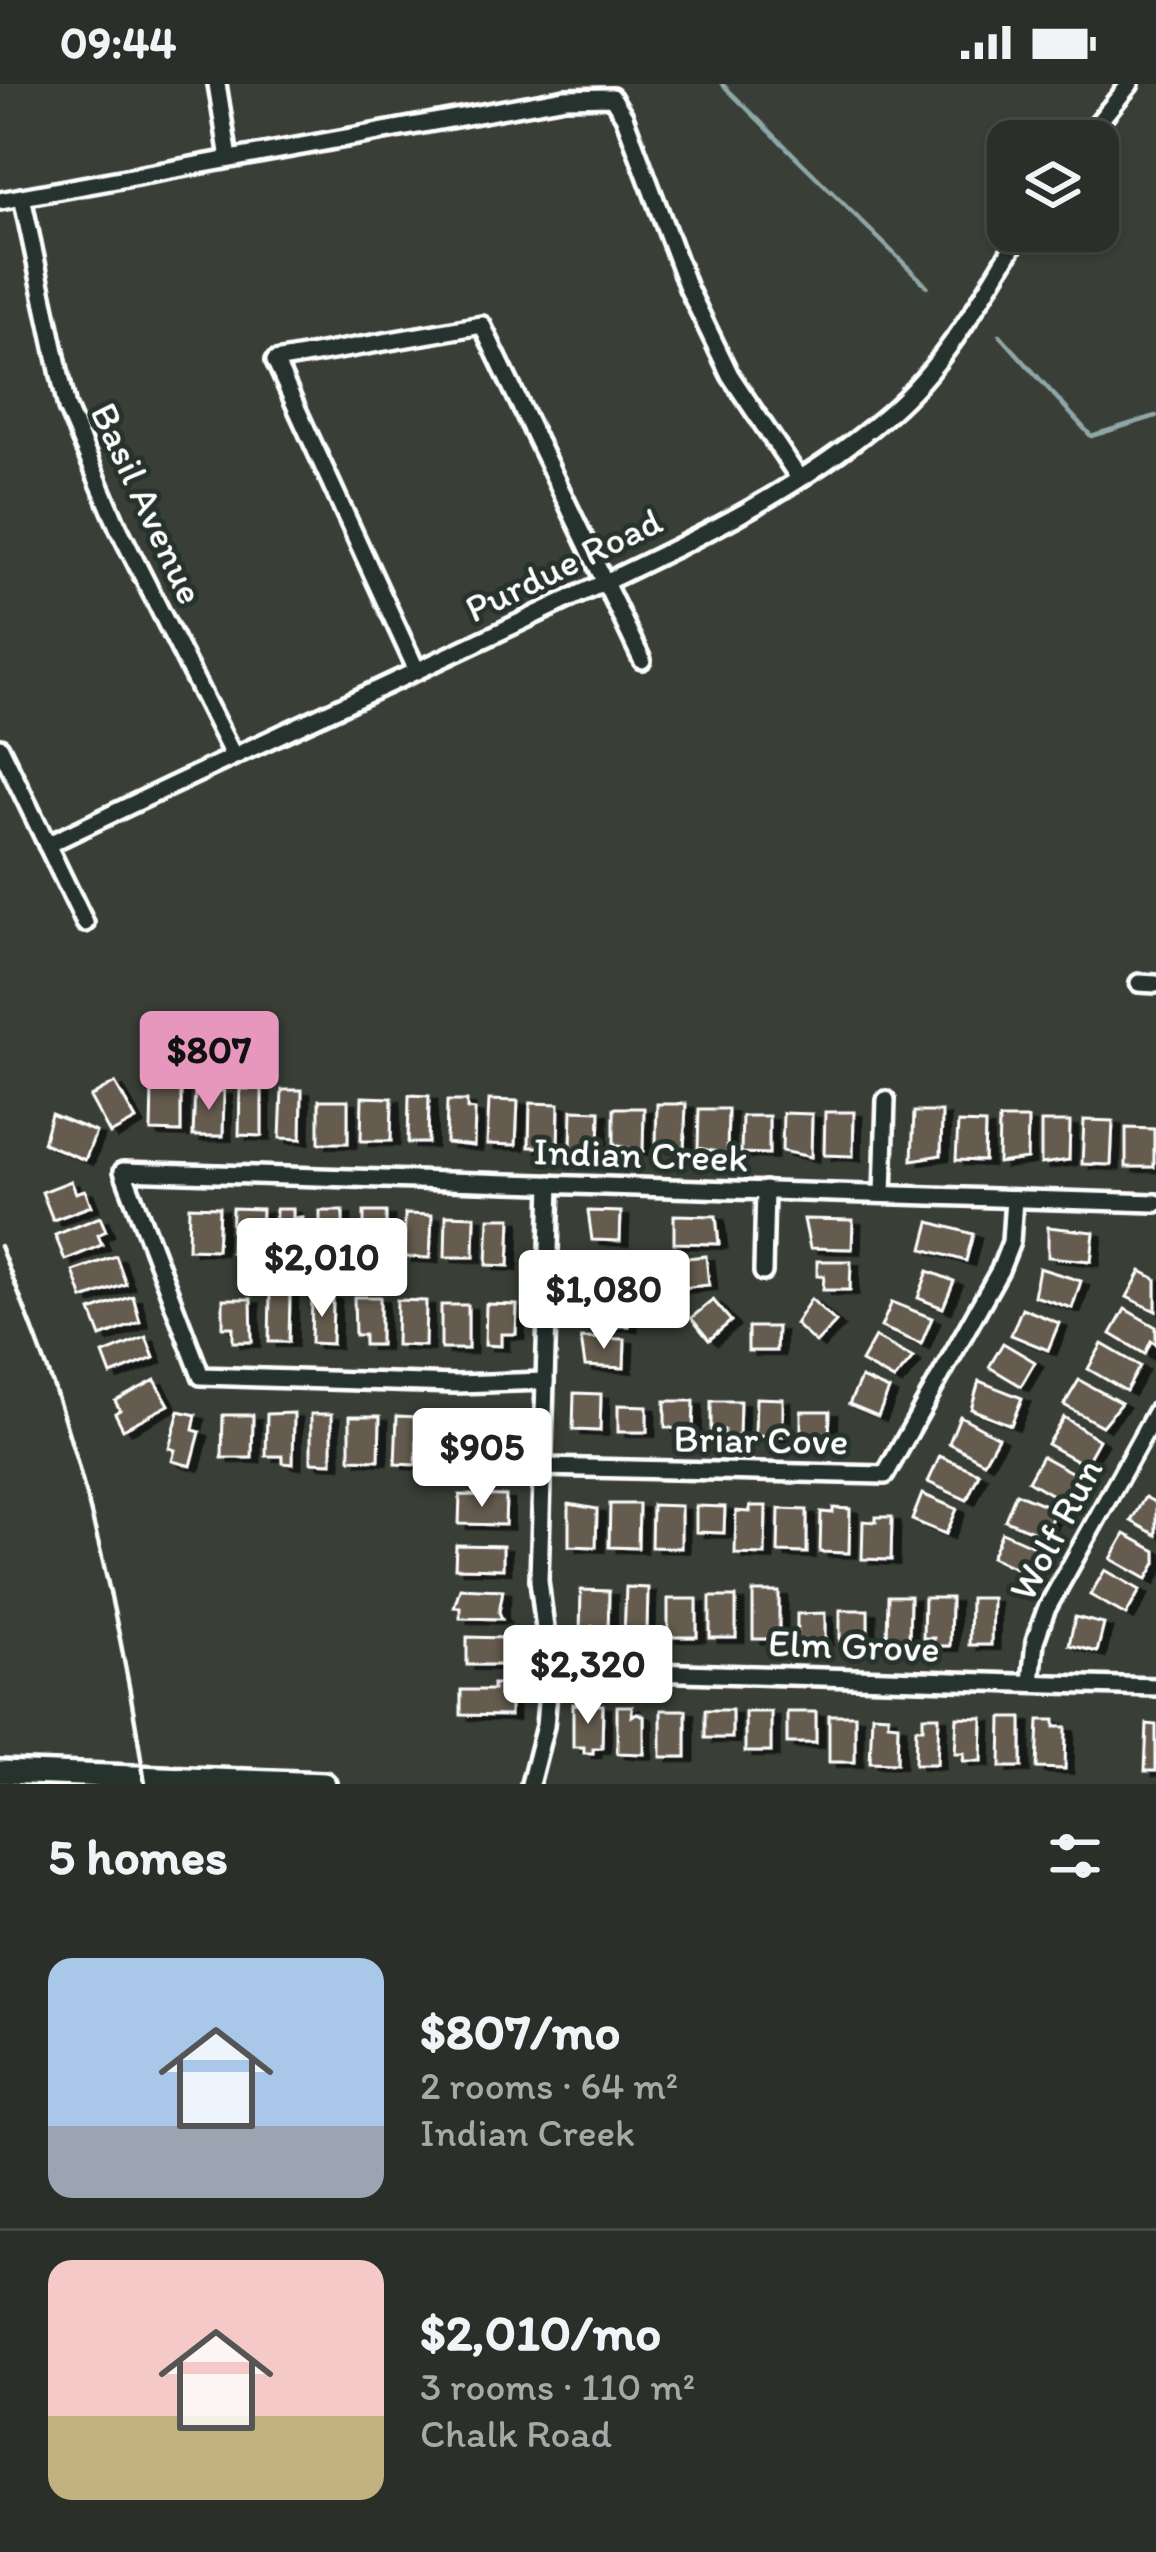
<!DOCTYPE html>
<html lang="en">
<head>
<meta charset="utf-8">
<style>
  :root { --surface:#2b2f29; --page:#333731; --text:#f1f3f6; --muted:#a6a9a8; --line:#474a46; --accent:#e797bd }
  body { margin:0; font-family:Itim,sans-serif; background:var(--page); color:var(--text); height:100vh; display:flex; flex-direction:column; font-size:45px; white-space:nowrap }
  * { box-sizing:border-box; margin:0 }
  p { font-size:39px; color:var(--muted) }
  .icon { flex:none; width:66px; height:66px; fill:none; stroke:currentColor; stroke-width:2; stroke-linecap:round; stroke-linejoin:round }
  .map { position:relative; height:1700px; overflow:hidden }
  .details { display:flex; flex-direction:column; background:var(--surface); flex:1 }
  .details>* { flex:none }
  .fabs { position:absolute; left:987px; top:36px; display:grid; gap:24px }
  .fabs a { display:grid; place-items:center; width:132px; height:132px; border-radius:24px; background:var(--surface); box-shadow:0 3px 9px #0004,0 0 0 3px var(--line); font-size:60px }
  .price { position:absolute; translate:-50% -102px; padding:0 27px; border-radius:12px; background:#fff; color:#222; font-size:39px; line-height:78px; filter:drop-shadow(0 3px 6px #0008) }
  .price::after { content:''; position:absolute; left:50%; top:72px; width:36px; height:27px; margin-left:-18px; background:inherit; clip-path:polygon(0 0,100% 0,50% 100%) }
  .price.on { background:var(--accent); color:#111 }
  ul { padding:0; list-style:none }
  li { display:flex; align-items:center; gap:36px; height:300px; padding:0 48px }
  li+li { border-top:3px solid var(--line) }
  li span { display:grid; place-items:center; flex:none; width:336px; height:240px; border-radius:24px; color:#555 }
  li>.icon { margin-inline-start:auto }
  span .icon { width:144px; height:144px; fill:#fffc; stroke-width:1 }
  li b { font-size:51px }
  h2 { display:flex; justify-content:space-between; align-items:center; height:144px; padding:0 48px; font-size:51px }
  .status { display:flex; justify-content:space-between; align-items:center; height:84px; padding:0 60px; background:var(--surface); direction:ltr }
  .status svg { height:33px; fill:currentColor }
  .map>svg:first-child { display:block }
</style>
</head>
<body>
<div class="status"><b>09:44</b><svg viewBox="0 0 49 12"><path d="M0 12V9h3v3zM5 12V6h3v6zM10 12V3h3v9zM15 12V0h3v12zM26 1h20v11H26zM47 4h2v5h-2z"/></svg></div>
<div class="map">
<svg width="1156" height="1700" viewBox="0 0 1156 1700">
  <defs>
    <filter id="shadow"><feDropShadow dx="8" dy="4.5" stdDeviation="0" flood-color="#0009"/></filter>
  </defs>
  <rect width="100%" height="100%" fill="#393f37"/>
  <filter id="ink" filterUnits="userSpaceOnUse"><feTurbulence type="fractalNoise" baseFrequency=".00833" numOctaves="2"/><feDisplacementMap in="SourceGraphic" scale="24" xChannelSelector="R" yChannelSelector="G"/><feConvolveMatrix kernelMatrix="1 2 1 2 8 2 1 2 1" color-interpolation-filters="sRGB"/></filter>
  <g filter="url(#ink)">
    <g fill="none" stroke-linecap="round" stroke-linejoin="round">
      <g stroke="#91a6a7" stroke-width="4.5">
        <path d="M722 0 927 202"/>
        <path d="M1000 251 1091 352 1156 332"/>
      </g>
    </g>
    <g fill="#655c4f" stroke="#fff" stroke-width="3" filter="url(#shadow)">
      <path d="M115 999 136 1036 110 1050 90 1013Z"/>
      <path d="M152 1002H181V1048L151 1047Z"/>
      <path d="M240 1005H262V1052L239 1051Z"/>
      <path d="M195 1006 224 1007 223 1052H193Z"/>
      <path d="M282 1006H302L301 1055 280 1054Z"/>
      <path d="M409 1011 429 1012 428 1059H408Z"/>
      <path d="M362 1013 392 1014 391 1057H361Z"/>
      <rect x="319" y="1016" width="29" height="43"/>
      <path d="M489 1016 518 1017 516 1061 487 1060Z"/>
      <path d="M447 1017H467V1025L475 1026 474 1062 446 1059Z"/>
      <path d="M530 1019 559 1020 558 1063H529Z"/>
      <path d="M657 1020H686L684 1068 656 1062Z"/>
      <path d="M614 1024H644L643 1067 614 1061Z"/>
      <path d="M699 1025H728L727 1070 698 1064Z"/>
      <path d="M572 1026 600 1027 599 1064H571Z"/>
      <path d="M825 1028H854L853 1072 824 1071Z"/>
      <path d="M914 1028H942L941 1071 912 1076Z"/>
      <path d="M783 1029 812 1030 811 1073 782 1067Z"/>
      <path d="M51 1030 96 1048 85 1076 43 1059Z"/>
      <path d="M742 1032H769V1070L741 1069Z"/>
      <path d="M999 1035H1028L1027 1075 998 1079Z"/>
      <path d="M1084 1036 1113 1037 1111 1081 1082 1080Z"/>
      <path d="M1041 1038H1070L1069 1076 1041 1080Z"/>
      <path d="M958 1039 985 1040 984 1077 956 1076Z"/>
      <path d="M1126 1044 1154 1045V1083H1126Z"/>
      <path d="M71 1097 76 1109 85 1106 91 1122 53 1136 42 1108Z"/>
      <path d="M189 1122 219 1123 217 1166 188 1165Z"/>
      <path d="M232 1124 262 1125 260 1168H231Z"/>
      <path d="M276 1125H293V1134H303L302 1173H275Z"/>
      <rect x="320" y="1127" width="23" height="49"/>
      <path d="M588 1127 621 1128 620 1157 592 1156Z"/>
      <rect x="364" y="1128" width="22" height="48"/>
      <path d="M405 1130 432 1131 430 1174 404 1173Z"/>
      <path d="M446 1131 475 1132 474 1173H445Z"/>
      <path d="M674 1131 716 1132 719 1160 674 1159Z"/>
      <path d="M100 1133 106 1147 98 1151 102 1161 65 1176 55 1151Z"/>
      <path d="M489 1134H511L509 1182 487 1181Z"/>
      <path d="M804 1135 853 1136 852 1165 810 1164Z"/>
      <path d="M930 1138 973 1150 966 1177 923 1165Z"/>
      <path d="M1048 1143 1094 1148 1091 1177 1048 1173Z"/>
      <path d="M585 1170 629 1171V1199L584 1198Z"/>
      <path d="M116 1172 126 1200 83 1215 73 1187Z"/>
      <path d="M706 1172 709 1201 671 1205 668 1176Z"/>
      <path d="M817 1177H851L850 1206H823L824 1192H817Z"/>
      <path d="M1039 1184 1081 1197 1072 1224 1034 1212Z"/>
      <path d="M928 1187 954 1197 943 1224 918 1214Z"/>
      <path d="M1141 1187 1156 1195V1227L1127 1213Z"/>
      <path d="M270 1209H290L289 1258H269Z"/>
      <path d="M312 1211 333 1212 332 1260 311 1259Z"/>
      <path d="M133 1212 140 1238 101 1253 91 1227Z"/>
      <path d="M583 1212 630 1213 629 1242 587 1241Z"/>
      <path d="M354 1213H380V1261H364V1251H355Z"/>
      <path d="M223 1215H251L252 1258H233V1243H223Z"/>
      <path d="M811 1215 836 1238 816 1259 795 1240Z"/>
      <path d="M397 1216 426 1217 425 1262 396 1261Z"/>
      <path d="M713 1216 731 1237 709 1256 691 1234Z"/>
      <path d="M892 1218 932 1234 921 1260 881 1243Z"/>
      <path d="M486 1220 517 1221 516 1250H501V1262L485 1261Z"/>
      <rect x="441" y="1221" width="27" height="44"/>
      <path d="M1022 1224 1059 1239 1048 1266 1011 1251Z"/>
      <path d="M1125 1225 1156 1243V1260L1151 1257 1145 1270 1111 1250Z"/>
      <path d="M748 1243H777L776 1267H748Z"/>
      <path d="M146 1253 154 1274 111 1291 103 1270Z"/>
      <path d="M875 1253 913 1274 894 1296 861 1278Z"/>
      <path d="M581 1254 625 1255 624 1284 585 1282Z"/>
      <path d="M1003 1259 1035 1278 1021 1302 989 1283Z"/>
      <path d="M1102 1260 1140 1282 1126 1307 1088 1285Z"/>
      <path d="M861 1294 889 1306 878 1332 849 1320Z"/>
      <path d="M155 1296 169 1321 123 1345 115 1329 120 1326 115 1317Z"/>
      <path d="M1079 1296 1121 1319 1102 1342 1064 1321Z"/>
      <path d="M979 1297 1022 1314 1011 1341 971 1325Z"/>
      <path d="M574 1309 601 1310 600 1347 573 1346Z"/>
      <path d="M756 1314 783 1315V1353L755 1352Z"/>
      <path d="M665 1317H694L693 1348 665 1343Z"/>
      <path d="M711 1317H740L739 1352H724V1346H711Z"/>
      <path d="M618 1321 647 1322V1348H618Z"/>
      <path d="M179 1327 196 1331 193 1346 200 1348 191 1382 172 1377 175 1366 169 1364Z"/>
      <path d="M801 1327H830L829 1354H801Z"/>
      <path d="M294 1329 293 1380 283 1379V1372H266L267 1330Z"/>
      <path d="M311 1330H332V1379L311 1378Z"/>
      <path d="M223 1331H253L252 1374H222Z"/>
      <path d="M350 1332H380L379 1376 350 1375Z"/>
      <path d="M397 1332 418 1333 416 1381 395 1380Z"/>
      <path d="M960 1332 998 1353 984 1378 949 1359Z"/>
      <path d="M1064 1333 1099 1356 1085 1381 1047 1360Z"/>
      <path d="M477 1335 507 1336 506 1382 476 1381Z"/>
      <path d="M438 1336 461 1337 459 1383 437 1382Z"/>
      <path d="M940 1372 979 1389 967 1416 928 1398Z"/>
      <path d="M1042 1372 1080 1393 1061 1416 1028 1397Z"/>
      <path d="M1016 1409 1055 1425 1045 1452 1005 1436Z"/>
      <path d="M922 1410 957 1425 946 1450 912 1436Z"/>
      <path d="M460 1411 506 1412 505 1441 459 1440Z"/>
      <path d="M1145 1413 1156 1419V1451L1131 1437Z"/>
      <path d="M569 1420 597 1425 596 1463 569 1462Z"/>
      <path d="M610 1420H639L638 1464 609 1463Z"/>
      <path d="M652 1421 681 1422V1464L651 1463Z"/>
      <path d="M696 1422 725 1423 724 1449 696 1448Z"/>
      <path d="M750 1422H766L765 1471 735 1470 736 1427 750 1428Z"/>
      <path d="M833 1424 850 1425 849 1469 820 1468 821 1428 833 1429Z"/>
      <path d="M779 1425 807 1426V1469L778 1468Z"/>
      <path d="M876 1433H892L891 1476 862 1475 863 1437 876 1438Z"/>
      <path d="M1002 1448 1038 1464 1026 1489 991 1473Z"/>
      <path d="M1125 1450 1156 1467V1479L1147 1495 1111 1475Z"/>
      <path d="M456 1461 503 1462V1485L455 1484Z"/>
      <path d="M1105 1486 1140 1506 1126 1531 1090 1511Z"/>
      <path d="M626 1503 648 1504 647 1547H639V1551L624 1552Z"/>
      <path d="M460 1504 503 1506 499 1528 502 1535 460 1534V1523H454Z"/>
      <path d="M581 1506 609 1507 608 1550H593V1541L590 1549H580Z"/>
      <rect x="753" y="1508" width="26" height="47"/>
      <path d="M888 1512H910L909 1559H887Z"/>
      <rect x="710" y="1513" width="26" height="41"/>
      <path d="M924 1514H951L950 1562H934V1554H923Z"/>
      <path d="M970 1514H992L991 1561H969Z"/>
      <rect x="668" y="1515" width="29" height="38"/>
      <rect x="840" y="1526" width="28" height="31"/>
      <path d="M825 1529V1556H797V1530Z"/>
      <path d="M1075 1533 1104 1540 1097 1568 1069 1561Z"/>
      <path d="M467 1553 507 1554 511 1562 501 1566H511V1581H467Z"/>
      <path d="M493 1600H510V1632L461 1631V1606H493Z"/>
      <path d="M573 1620 603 1621 602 1664H593V1669H584V1663H573Z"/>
      <path d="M617 1622H632V1632L637 1629 644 1632V1670L617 1669Z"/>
      <rect x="661" y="1626" width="25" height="47"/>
      <rect x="705" y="1626" width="27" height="28"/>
      <rect x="745" y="1628" width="26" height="40"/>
      <rect x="787" y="1628" width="29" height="31"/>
      <path d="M872 1630 888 1631V1639L898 1640 897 1679 870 1678Z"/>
      <rect x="829" y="1631" width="26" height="47"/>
      <path d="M923 1632H939L937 1680H915L916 1644H923Z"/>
      <path d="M957 1633 983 1634 982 1677H963L964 1669H955Z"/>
      <path d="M1002 1634H1022V1683H1001Z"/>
      <path d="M1039 1636H1055V1643H1066L1065 1685 1037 1684Z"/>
      <path d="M1147 1640 1156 1641V1687H1145Z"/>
    </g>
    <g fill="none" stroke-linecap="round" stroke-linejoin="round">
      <defs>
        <g id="street">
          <path d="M217 0 229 74"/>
          <path d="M1083 57 1130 0"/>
          <path d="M22 113 67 324 118 443 233 671"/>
          <path d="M0 117 565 14 612 13 624 32 688 204 730 291 799 394"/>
          <path d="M417 587 275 277 482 241 642 576"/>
          <path d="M0 663 85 839"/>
          <path d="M47 761C208 683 371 609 533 532 655 474 785 419 888 330 946 280 983 212 1022 147"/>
          <path d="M1139 899 1156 900"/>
          <path d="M883 1110 886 1016"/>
          <path d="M763 1188 765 1106"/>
          <path d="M545 1297 456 1300 201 1292 123 1087 1156 1119"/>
          <path d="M543 1383 885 1391 1000 1186 1011 1158 1014 1115"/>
          <path d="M550 1585 1156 1603"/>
          <path d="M1031 1599 1035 1557 1046 1526 1156 1328"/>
          <path d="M530 1700 545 1642 550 1585 539 1496 551 1100"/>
        </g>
        <path id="secondary" d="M0 1688 324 1700"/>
      </defs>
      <use href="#street" stroke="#fff" stroke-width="24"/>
      <use href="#secondary" stroke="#fff" stroke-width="30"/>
      <use href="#street" stroke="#26332d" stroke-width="15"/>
      <use href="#secondary" stroke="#26332d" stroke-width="21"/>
      <path stroke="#fff" stroke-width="4.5" d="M0 1162C22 1219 46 1275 64 1334 101 1454 127 1575 145 1700"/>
    </g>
  </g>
  <g text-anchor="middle" stroke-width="10" stroke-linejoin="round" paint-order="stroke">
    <g font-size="39" fill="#fff" stroke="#26332d">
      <text transform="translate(148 419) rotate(65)" y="14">Basil Avenue</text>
      <text transform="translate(563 480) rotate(-26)" y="14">Purdue Road</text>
      <text transform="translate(641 1070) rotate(2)" y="14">Indian Creek</text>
      <text transform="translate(761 1355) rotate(1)" y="14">Briar Cove</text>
      <text transform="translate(1055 1445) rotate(-62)" y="14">Wolf Run</text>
      <text transform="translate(854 1561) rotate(2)" y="14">Elm Grove</text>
    </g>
  </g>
</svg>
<div class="fabs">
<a><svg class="icon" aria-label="layers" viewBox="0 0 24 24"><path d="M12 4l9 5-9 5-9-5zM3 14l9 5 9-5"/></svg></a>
</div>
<b class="price on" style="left:209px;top:1029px">$807</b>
<b class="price" style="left:322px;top:1236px">$2,010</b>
<b class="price" style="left:604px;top:1268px">$1,080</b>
<b class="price" style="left:482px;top:1426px">$905</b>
<b class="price" style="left:588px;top:1643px">$2,320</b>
</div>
<section class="details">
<h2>5 homes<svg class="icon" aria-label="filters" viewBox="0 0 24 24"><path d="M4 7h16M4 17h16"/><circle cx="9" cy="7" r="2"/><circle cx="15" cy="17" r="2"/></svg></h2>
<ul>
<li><span style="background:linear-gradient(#a9c7e8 70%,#9aa5b1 0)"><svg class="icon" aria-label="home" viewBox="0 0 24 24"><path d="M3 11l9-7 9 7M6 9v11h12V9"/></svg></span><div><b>$807/mo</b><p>2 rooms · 64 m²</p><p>Indian Creek</p></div></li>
<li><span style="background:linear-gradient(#f6c9c9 65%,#c2b280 0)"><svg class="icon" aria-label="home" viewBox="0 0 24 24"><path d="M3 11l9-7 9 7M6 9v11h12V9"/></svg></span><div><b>$2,010/mo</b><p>3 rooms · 110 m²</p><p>Chalk Road</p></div></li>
</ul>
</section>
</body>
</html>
